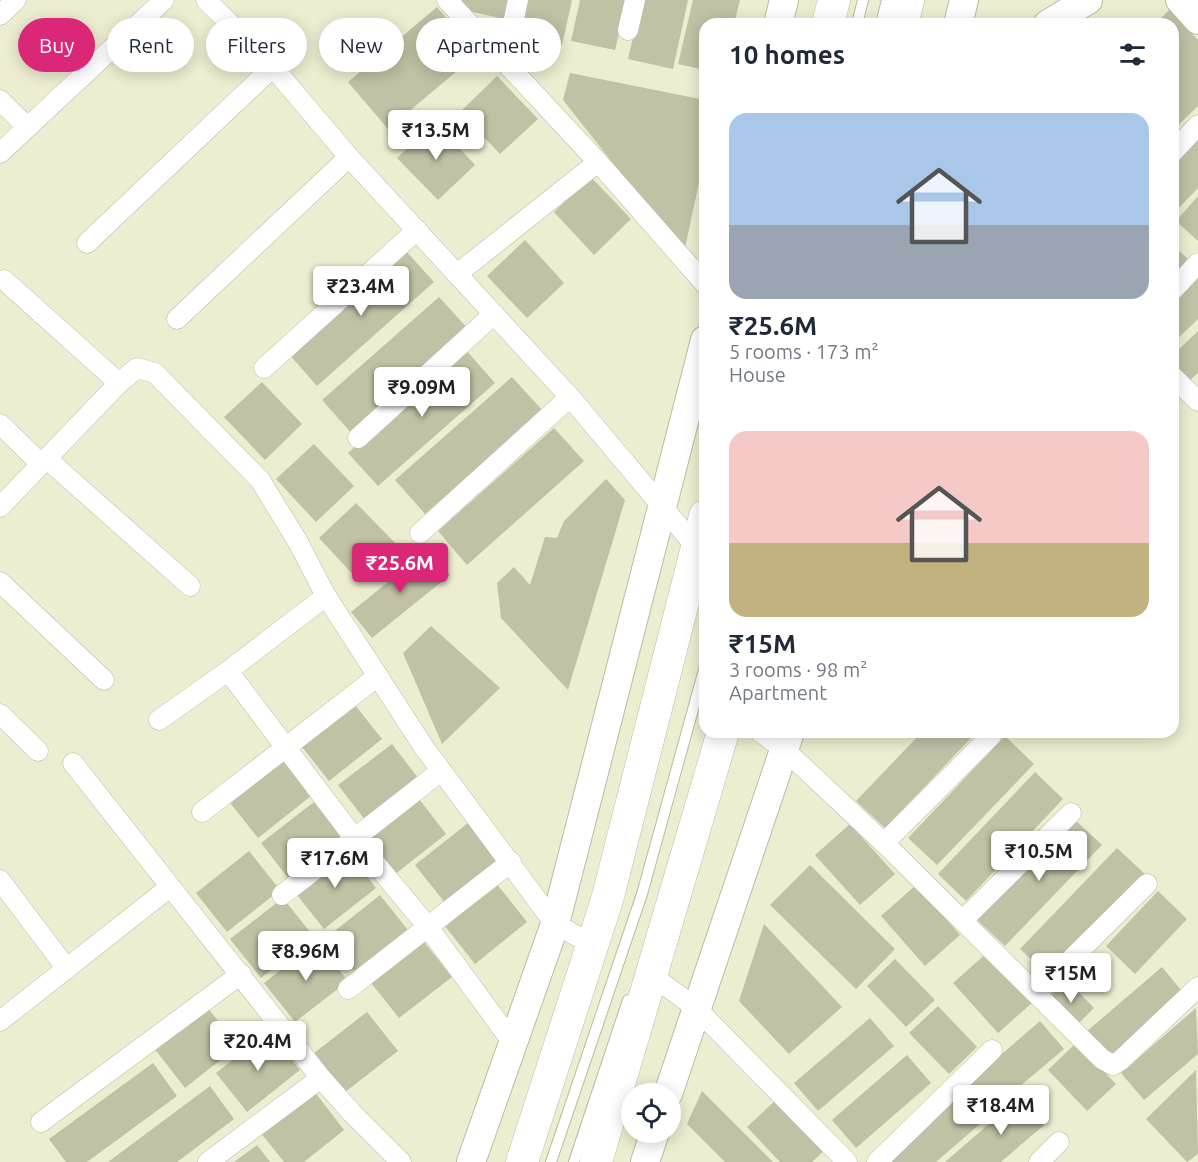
<!DOCTYPE html>
<html lang="en">
<head>
<meta charset="utf-8">
<style>
  :root { --surface:#fff; --page:#f2f2f3; --text:#1f2937; --muted:#747a83; --accent:#db2777 }
  body { margin:0; font-family:Ubuntu,sans-serif; background:var(--page); color:var(--text); height:100vh; display:flex; flex-direction:column; font-size:22px; white-space:nowrap }
  * { box-sizing:border-box; margin:0 }
  p { font-size:20px; color:var(--muted) }
  .icon { flex:none; width:33px; height:33px; fill:none; stroke:currentColor; stroke-width:2; stroke-linecap:round; stroke-linejoin:round }
  .map { position:relative; flex:1; overflow:hidden }
  .drawer { position:absolute; left:699px; top:18px; width:480px; height:720px; display:flex; flex-direction:column; background:var(--surface); border-radius:18px; box-shadow:0 3px 15px #0003 }
  .drawer>* { flex:none }
  .banner { position:absolute; left:18px; top:18px; width:570px; height:54px; display:flex; gap:12px }
  .buttons { position:absolute; left:621px; top:1083px; display:grid; gap:12px }
  .buttons a { display:grid; place-items:center; width:60px; height:60px; border-radius:50%; background:var(--surface); box-shadow:0 3px 15px #0003; font-size:30px }
  .price { position:absolute; translate:-50% -51px; padding:0 14px; border-radius:6px; background:#fff; color:#222; font-size:20px; line-height:39px; filter:drop-shadow(0 2px 3px #0008) }
  .price::after { content:''; position:absolute; left:50%; top:36px; width:18px; height:14px; margin-left:-9px; background:inherit; clip-path:polygon(0 0,100% 0,50% 100%) }
  .price.on { background:var(--accent); color:#fff }
  ul { padding:0; list-style:none }
  li { display:grid; align-content:center; gap:12px; height:318px; padding:0 30px }
  li span { display:grid; place-items:center; height:186px; border-radius:18px; color:#555 }
  li>.icon { margin-inline-start:auto }
  span .icon { width:108px; height:108px; fill:#fffc; stroke-width:1 }
  li b { font-size:26px }
  h2 { display:flex; justify-content:space-between; align-items:center; height:72px; padding:0 30px; font-size:26px }
  .pill { padding:0 21px; border-radius:27px; background:var(--surface); box-shadow:0 3px 15px #0003; font-size:21px; line-height:54px }
  .pill.on { background:var(--accent); color:#fff }
  .map>svg:first-child { display:block }
</style>
</head>
<body>
<div class="map">
<svg width="1198" height="1162" viewBox="0 0 1198 1162">
  <rect width="100%" height="100%" fill="#ededd1"/>
  <g fill="#c0c1a5">
    <path d="M462 0H508L504 19 460 9Z"/>
    <path d="M526 0H572L562 45 518 35Z"/>
    <path d="M580 0H627L615 50 571 41Z"/>
    <path d="M642 0H688L673 69 628 59Z"/>
    <path d="M693 0H740L734 24H705V70L678 64Z"/>
    <path d="M437 7 477 54 388 129 348 82Z"/>
    <path d="M1169 10 1198 40V106L1173 130V24H1155Z"/>
    <path d="M570 73 705 100V154L684 253 563 100Z"/>
    <path d="M497 76 538 119 500 154 460 112Z"/>
    <path d="M435 122 475 165 438 200 397 158Z"/>
    <path d="M1198 132V188L1174 213 1173 160Z"/>
    <path d="M591 177 631 219 594 255 554 212Z"/>
    <path d="M1198 196V241L1176 221Z"/>
    <path d="M525 240 564 283 527 318 487 276Z"/>
    <path d="M1173 245 1189 260 1173 276Z"/>
    <path d="M404 249 434 282 317 386 288 353Z"/>
    <path d="M1198 277V319L1173 343V302Z"/>
    <path d="M439 297 469 330 352 434 322 400Z"/>
    <path d="M1198 331V373L1187 383 1173 369V355Z"/>
    <path d="M465 349 495 383 378 486 348 453Z"/>
    <path d="M512 377 542 410 425 514 395 480Z"/>
    <path d="M262 382 302 424 265 460 224 417Z"/>
    <path d="M554 428 584 461 467 565 438 531Z"/>
    <path d="M314 444 354 486 316 522 276 479Z"/>
    <path d="M606 479 625 500 568 690 501 618 497 583 514 567 530 585 545 537 557 538 564 521Z"/>
    <path d="M356 503 397 545 359 581 319 538Z"/>
    <path d="M429 549 450 575 372 638 351 612Z"/>
    <path d="M431 626 500 688 442 744 403 653Z"/>
    <path d="M351 700 382 739 329 781 298 742Z"/>
    <path d="M922 732H977L885 828 856 801Z"/>
    <path d="M1005 736 1034 764 937 865 908 838Z"/>
    <path d="M392 744 422 783 369 825 338 785Z"/>
    <path d="M280 757 311 796 258 838 227 799Z"/>
    <path d="M1035 772 1063 799 966 901 938 874Z"/>
    <path d="M416 795 446 834 394 875 363 836Z"/>
    <path d="M314 802 345 841 292 883 261 843Z"/>
    <path d="M1073 818 1102 845 1005 946 976 919Z"/>
    <path d="M468 823 499 863 446 904 415 865Z"/>
    <path d="M850 824 895 874 860 905 815 855Z"/>
    <path d="M346 848 376 888 324 929 293 890Z"/>
    <path d="M1117 848 1146 875 1049 976 1020 949Z"/>
    <path d="M249 851 280 890 227 932 196 893Z"/>
    <path d="M810 865 895 949 856 989 770 905Z"/>
    <path d="M496 883 527 922 475 964 444 925Z"/>
    <path d="M916 885 960 935 925 966 881 916Z"/>
    <path d="M1158 891 1187 919 1135 974 1106 946Z"/>
    <path d="M380 895 411 934 358 976 327 937Z"/>
    <path d="M283 898 314 937 261 978 230 939Z"/>
    <path d="M764 924 842 1007 789 1054 739 1001Z"/>
    <path d="M421 938 452 977 399 1018 368 979Z"/>
    <path d="M317 942 348 981 295 1022 264 983Z"/>
    <path d="M988 952 1033 1002 998 1033 953 983Z"/>
    <path d="M895 959 935 1000 906 1027 867 986Z"/>
    <path d="M1162 967 1185 995 1110 1060 1086 1032Z"/>
    <path d="M1067 980 1094 1008 1075 1027 1048 999Z"/>
    <path d="M938 1006 977 1047 949 1074 909 1033Z"/>
    <path d="M207 1007 238 1046 185 1088 154 1048Z"/>
    <path d="M1196 1008 1198 1054 1144 1100 1121 1073Z"/>
    <path d="M367 1012 398 1051 345 1092 314 1053Z"/>
    <path d="M870 1018 894 1046 818 1111 794 1083Z"/>
    <path d="M1040 1021 1064 1049 988 1113 965 1086Z"/>
    <path d="M269 1031 300 1070 247 1112 216 1073Z"/>
    <path d="M1076 1043 1116 1084 1087 1111 1048 1070Z"/>
    <path d="M907 1055 931 1083 856 1148 832 1120Z"/>
    <path d="M153 1063 177 1096 87 1162H66L49 1139Z"/>
    <path d="M1196 1070 1198 1154 1187 1162 1146 1119Z"/>
    <path d="M210 1086 234 1119 177 1162H108Z"/>
    <path d="M314 1091 344 1130 304 1162H284L261 1133Z"/>
    <path d="M702 1091 773 1162H725L687 1124Z"/>
    <path d="M957 1096 981 1123 936 1162H883Z"/>
    <path d="M779 1097 827 1148 812 1162H780L747 1127Z"/>
    <path d="M1020 1097 1044 1125 1001 1162H945Z"/>
    <path d="M257 1145 270 1162H234Z"/>
  </g>
  <g fill="none" stroke-linecap="round" stroke-linejoin="round">
    <defs>
      <g id="lane">
        <path d="M857 24 863 0"/>
        <path d="M881 24 887 0"/>
        <path d="M551 1162 642 894 705 666"/>
        <path d="M574 1162 628 1000"/>
      </g>
      <g id="street">
        <path d="M206 0 266 59 349 157 570 397 697 548"/>
        <path d="M447 0 598 162 705 284"/>
        <path d="M0 15 16 0"/>
        <path d="M628 30 635 0"/>
        <path d="M509 42 518 0"/>
        <path d="M0 100 27 127"/>
        <path d="M1173 152 1198 125"/>
        <path d="M0 153 164 0"/>
        <path d="M87 243 273 67"/>
        <path d="M457 274 598 162"/>
        <path d="M4 280 119 383"/>
        <path d="M1173 290 1198 263"/>
        <path d="M177 319 349 157"/>
        <path d="M264 368 417 230"/>
        <path d="M1173 377 1198 401"/>
        <path d="M0 424 41 464"/>
        <path d="M358 438 494 314"/>
        <path d="M47 459 190 586"/>
        <path d="M0 507 119 383 137 368 155 373 260 480 298 542 326 596 423 746 555 924 593 945"/>
        <path d="M420 533 570 397"/>
        <path d="M0 582 104 680"/>
        <path d="M228 671 355 839 428 927 513 1043"/>
        <path d="M0 714 38 751"/>
        <path d="M159 720 228 671 326 596"/>
        <path d="M760 732 784 749 884 843 1102 1059 1113 1065 1121 1060 1198 987"/>
        <path d="M73 763 321 1078 352 1113 401 1162"/>
        <path d="M202 812 378 676"/>
        <path d="M884 843 991 736"/>
        <path d="M0 880 67 969"/>
        <path d="M282 895 441 771"/>
        <path d="M963 920 1071 813"/>
        <path d="M651 975 696 1008 847 1162"/>
        <path d="M348 989 511 862"/>
        <path d="M1037 993 1147 884"/>
        <path d="M0 1021 170 887"/>
        <path d="M41 1122 241 974"/>
        <path d="M208 1162 321 1078"/>
        <path d="M877 1162 992 1050"/>
        <path d="M1039 1162 1059 1142"/>
      </g>
      <g id="secondary">
        <path d="M1180 0 1198 20"/>
        <path d="M778 24 784 0"/>
        <path d="M958 24 964 0"/>
        <path d="M1048 24 1088 0"/>
        <path d="M668 1094 790 732"/>
        <path d="M471 1162 555 924 705 340"/>
        <path d="M645 1162 655 1132"/>
      </g>
      <g id="primary">
        <path d="M828 24 834 0"/>
        <path d="M902 24 908 0"/>
        <path d="M522 1162 607 900 705 516"/>
        <path d="M596 1162 723 732"/>
      </g>
    </defs>
    <use href="#lane" stroke="#bbbba0" stroke-width="12"/>
    <use href="#street" stroke="#bbbba0" stroke-width="21"/>
    <use href="#secondary" stroke="#bbbba0" stroke-width="30"/>
    <use href="#primary" stroke="#bbbba0" stroke-width="33"/>
    <use href="#lane" stroke="#fff" stroke-width="10"/>
    <use href="#street" stroke="#fff" stroke-width="20"/>
    <use href="#secondary" stroke="#fff" stroke-width="28"/>
    <use href="#primary" stroke="#fff" stroke-width="32"/>
  </g>
</svg>
<div class="buttons">
<a><svg class="icon" aria-label="locate" viewBox="0 0 24 24"><circle cx="12" cy="12" r="6"/><path d="M12 2v4M12 18v4M2 12h4M18 12h4"/></svg></a>
</div>
<b class="price" style="left:436px;top:161px">₹13.5M</b>
<b class="price" style="left:361px;top:317px">₹23.4M</b>
<b class="price" style="left:422px;top:418px">₹9.09M</b>
<b class="price on" style="left:400px;top:594px">₹25.6M</b>
<b class="price" style="left:1039px;top:882px">₹10.5M</b>
<b class="price" style="left:335px;top:889px">₹17.6M</b>
<b class="price" style="left:306px;top:982px">₹8.96M</b>
<b class="price" style="left:1071px;top:1004px">₹15M</b>
<b class="price" style="left:258px;top:1072px">₹20.4M</b>
<b class="price" style="left:1001px;top:1136px">₹18.4M</b>
<div class="banner">
<a class="pill on">Buy</a>
<a class="pill">Rent</a>
<a class="pill">Filters</a>
<a class="pill">New</a>
<a class="pill">Apartment</a>
</div>
<section class="drawer">
<h2>10 homes<svg class="icon" aria-label="filters" viewBox="0 0 24 24"><path d="M4 7h16M4 17h16"/><circle cx="9" cy="7" r="2"/><circle cx="15" cy="17" r="2"/></svg></h2>
<ul>
<li><span style="background:linear-gradient(#a9c7e8 60%,#9aa5b1 0)"><svg class="icon" aria-label="home" viewBox="0 0 24 24"><path d="M3 11l9-7 9 7M6 9v11h12V9"/></svg></span><div><b>₹25.6M</b><p>5 rooms · 173 m²</p><p>House</p></div></li>
<li><span style="background:linear-gradient(#f6c9c9 60%,#c2b280 0)"><svg class="icon" aria-label="home" viewBox="0 0 24 24"><path d="M3 11l9-7 9 7M6 9v11h12V9"/></svg></span><div><b>₹15M</b><p>3 rooms · 98 m²</p><p>Apartment</p></div></li>
</ul>
</section>
</div>
</body>
</html>
